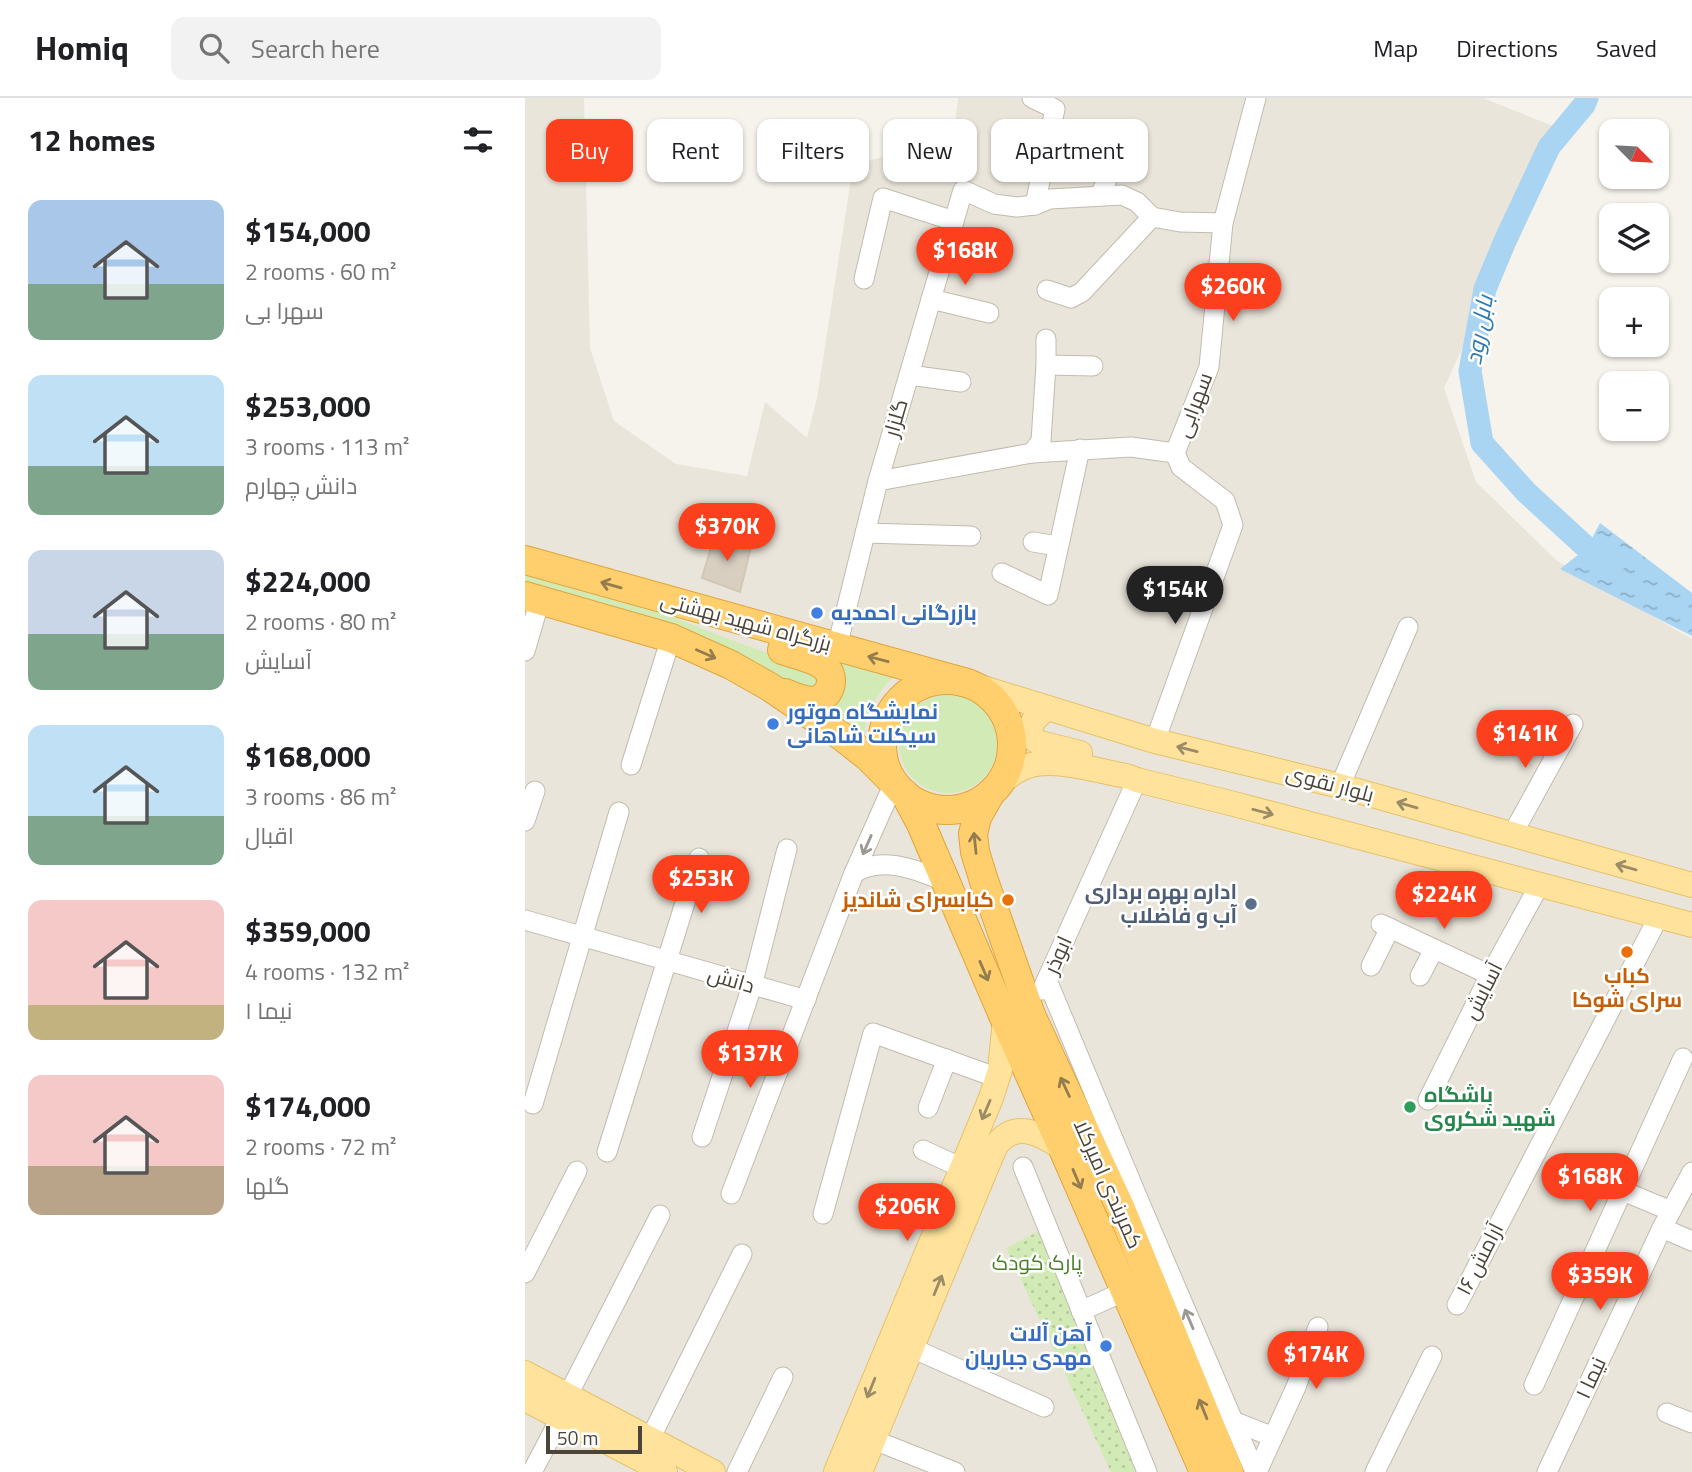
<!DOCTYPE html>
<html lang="en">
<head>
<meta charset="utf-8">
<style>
  :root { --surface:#fff; --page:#f2f2f2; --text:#202124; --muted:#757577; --line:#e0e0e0; --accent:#fc3f1d }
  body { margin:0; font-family:"Titillium Web",Cairo,sans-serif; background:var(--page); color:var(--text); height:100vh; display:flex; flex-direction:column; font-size:26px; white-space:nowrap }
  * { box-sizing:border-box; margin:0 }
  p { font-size:23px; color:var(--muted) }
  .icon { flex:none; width:38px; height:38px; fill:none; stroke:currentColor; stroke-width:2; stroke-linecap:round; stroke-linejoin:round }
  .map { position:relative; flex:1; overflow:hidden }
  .side { display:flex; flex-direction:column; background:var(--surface); width:525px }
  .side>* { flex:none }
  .guide { position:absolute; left:21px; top:21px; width:665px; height:63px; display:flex; gap:14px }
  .needle { width:46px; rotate:114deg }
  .tools { position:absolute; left:1074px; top:21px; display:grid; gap:14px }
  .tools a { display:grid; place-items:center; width:70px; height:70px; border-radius:14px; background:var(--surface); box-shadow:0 2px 5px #0004; font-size:35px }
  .scale { position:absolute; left:21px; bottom:18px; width:96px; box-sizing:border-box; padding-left:7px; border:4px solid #4b4439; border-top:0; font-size:19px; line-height:24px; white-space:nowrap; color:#4b4439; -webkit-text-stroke:5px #fff; paint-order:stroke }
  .price { position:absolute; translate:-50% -60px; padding:0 16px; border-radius:24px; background:var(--accent); color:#fff; font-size:23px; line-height:46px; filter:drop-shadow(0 2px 4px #0008) }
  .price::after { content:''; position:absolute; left:50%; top:42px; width:21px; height:16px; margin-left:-10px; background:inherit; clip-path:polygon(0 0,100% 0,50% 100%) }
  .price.active { background:#222; color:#fff }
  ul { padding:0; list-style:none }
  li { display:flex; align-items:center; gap:21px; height:175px; padding:0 28px }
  li span { display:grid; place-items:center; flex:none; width:196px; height:140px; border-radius:14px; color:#555 }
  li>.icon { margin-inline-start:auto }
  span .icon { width:84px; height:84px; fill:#fffc; stroke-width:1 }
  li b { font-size:30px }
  h2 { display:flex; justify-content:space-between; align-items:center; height:84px; padding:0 28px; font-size:30px }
  .chip { padding:0 24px; border-radius:14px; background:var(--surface); box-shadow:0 2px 5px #0004; font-size:24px; line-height:63px }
  .chip.active { background:var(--accent); color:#fff }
  header { display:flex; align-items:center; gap:42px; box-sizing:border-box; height:98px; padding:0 35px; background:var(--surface); border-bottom:2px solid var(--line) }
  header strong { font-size:33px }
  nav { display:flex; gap:38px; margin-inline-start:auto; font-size:24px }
  .search { width:490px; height:63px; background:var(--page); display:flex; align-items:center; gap:18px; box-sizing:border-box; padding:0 24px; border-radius:14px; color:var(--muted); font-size:26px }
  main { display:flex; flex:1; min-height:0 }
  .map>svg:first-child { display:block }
</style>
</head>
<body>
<header>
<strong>Homiq</strong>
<div class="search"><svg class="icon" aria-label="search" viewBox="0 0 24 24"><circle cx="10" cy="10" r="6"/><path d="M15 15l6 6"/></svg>Search here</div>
<nav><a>Map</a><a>Directions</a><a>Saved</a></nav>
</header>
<main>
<section class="side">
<h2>12 homes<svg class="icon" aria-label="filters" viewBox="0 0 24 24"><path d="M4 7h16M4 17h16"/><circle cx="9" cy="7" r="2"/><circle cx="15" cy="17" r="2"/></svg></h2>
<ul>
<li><span style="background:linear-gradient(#a9c7e8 60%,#7fa58c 0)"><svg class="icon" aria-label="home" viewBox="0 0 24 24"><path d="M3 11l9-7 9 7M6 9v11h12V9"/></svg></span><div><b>$154,000</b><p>2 rooms · 60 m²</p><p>سهرا بی</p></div></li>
<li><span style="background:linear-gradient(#bfe0f5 65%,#7fa58c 0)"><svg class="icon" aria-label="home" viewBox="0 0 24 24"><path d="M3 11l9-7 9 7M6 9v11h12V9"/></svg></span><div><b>$253,000</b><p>3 rooms · 113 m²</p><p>دانش چهارم</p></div></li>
<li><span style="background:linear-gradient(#c9d6e8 60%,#7fa58c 0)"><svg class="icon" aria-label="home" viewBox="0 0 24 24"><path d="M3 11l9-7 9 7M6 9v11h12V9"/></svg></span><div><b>$224,000</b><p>2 rooms · 80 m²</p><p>آسایش</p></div></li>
<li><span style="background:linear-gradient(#bfe0f5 65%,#7fa58c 0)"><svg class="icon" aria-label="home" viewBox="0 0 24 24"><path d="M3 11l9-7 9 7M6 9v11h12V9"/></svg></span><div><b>$168,000</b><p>3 rooms · 86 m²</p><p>اقبال</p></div></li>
<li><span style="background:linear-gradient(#f6c9c9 75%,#c2b280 0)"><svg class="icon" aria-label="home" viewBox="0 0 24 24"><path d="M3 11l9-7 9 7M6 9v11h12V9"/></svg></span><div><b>$359,000</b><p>4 rooms · 132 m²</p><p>نیما ۱</p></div></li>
<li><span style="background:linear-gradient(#f6c9c9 65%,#b9a48a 0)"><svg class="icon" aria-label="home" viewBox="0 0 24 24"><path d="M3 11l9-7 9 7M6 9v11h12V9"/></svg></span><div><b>$174,000</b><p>2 rooms · 72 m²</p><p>گلها</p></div></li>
</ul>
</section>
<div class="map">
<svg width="1167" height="1374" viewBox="0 0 1167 1374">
  <defs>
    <pattern id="park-dots" width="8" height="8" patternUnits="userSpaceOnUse" patternTransform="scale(1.75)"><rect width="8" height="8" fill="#d2eab5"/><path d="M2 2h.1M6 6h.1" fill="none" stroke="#b6ca9c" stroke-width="1.8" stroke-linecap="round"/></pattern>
    <pattern id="water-ripples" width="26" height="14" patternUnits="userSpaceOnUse" patternTransform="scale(1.75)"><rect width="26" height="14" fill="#a9d4f2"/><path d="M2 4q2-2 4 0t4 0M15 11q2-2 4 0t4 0" fill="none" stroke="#8caec5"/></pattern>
  </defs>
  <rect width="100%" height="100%" fill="#f6f3ec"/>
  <path fill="#eae5da" d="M0 0H59L65 250 89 323 151 366 222 378 240 304 282 340 292 300 328 68 429 36 433 0H958L1038 32 919 290 951 384 1032 463 1167 541V1374H0Z"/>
  <g fill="#d2eab5">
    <path d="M0 477 140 516 211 544 288 571 290 572 293 586 280 593 254 579 230 564 132 522 0 484Z"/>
    <path d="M225 535 371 578C353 590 342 615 339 637L304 608 316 575Z"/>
    <circle cx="423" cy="646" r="49"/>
  </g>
  <path fill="url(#park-dots)" d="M520 1130 629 1374H586L481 1150Z"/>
  <path fill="url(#water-ripples)" d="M1075 425 1167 495V538L1035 471 1062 450Z"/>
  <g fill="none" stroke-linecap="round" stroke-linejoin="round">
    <path stroke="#a9d4f2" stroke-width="23" d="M1062 0 1059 7 1024 49 980 143 960 191 945 273 957 345 1001 394 1062 450 1089 465"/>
  </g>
  <path fill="#d8cfc1" stroke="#d3c7b4" stroke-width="2" d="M190 436 226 449 215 494 177 480Z"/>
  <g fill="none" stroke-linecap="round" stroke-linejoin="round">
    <defs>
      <g id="minor">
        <path d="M507 0 530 11 510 107"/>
        <path d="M575 98 598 43"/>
        <path d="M339 181 358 100 429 123"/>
        <path d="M522 192 546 200 557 194 627 119"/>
        <path d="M406 201 464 215"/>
        <path d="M521 267 568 268"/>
        <path d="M384 277 436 284"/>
        <path d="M507 355 516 343 521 267V241"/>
        <path d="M353 383 507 355 606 349 650 355"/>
        <path d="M340 435 446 438"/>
        <path d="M508 444 533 448"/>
        <path d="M477 475 523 497 555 351"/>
        <path d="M312 549 353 383 438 92 469 106 492 109 510 107 525 101 597 97 612 104 627 119 655 124 698 125"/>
        <path d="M0 553 15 502"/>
        <path d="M630 643 708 427 700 403 656 369 650 355 684 269 698 125 731 0"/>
        <path d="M106 667 146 540"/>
        <path d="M369 685 329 775C358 757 391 772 420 783"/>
        <path d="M815 688 883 529"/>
        <path d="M0 723 10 693"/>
        <path d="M987 737 1048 626"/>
        <path d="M0 822 281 902"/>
        <path d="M856 826 965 877"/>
        <path d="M846 868 865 830"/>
        <path d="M895 878 909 851"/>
        <path d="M522 882 614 1103 730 1374"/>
        <path d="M517 892 612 682"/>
        <path d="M903 1002 965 877 1015 786"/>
        <path d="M8 1006 94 714"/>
        <path d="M403 1010 422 961"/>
        <path d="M177 1039 227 888 262 751"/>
        <path d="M398 1052 437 1070"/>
        <path d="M82 1054 174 760"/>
        <path d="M498 1069 622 1374"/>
        <path d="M1098 1093 1146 1113"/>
        <path d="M206 1096 329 775"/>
        <path d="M298 1116 348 935 473 980"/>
        <path d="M1137 1130 1167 1143"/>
        <path d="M0 1175 52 1073"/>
        <path d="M932 1207 1134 818"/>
        <path d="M556 1213 600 1193"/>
        <path d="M387 1250 519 1309"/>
        <path d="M1009 1287 1158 960"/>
        <path d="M43 1297 135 1117"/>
        <path d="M1142 1315 1167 1325"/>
        <path d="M708 1323 748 1339"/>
        <path d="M125 1341 217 1156"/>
        <path d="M349 1342 430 1374"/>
        <path d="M7 1374 36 1319"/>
        <path d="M212 1374 258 1279"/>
        <path d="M732 1374 771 1289 793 1229"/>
        <path d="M850 1374 907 1258"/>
        <path d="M1022 1374 1137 1130 1167 1074"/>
      </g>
      <g id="major">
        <path d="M442 585 630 643 815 688 1167 787"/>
        <path d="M522 610C511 619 503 625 506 639L515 645 555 655"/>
        <path d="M475 685C484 678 492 671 503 668 530 659 573 673 601 678L612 682 709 706 1167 827"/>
        <path d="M0 1275 188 1374"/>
        <path d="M0 1301 140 1374"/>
        <path d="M311 1374 466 1000 475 972 480 922"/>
        <path d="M335 1374 470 1049C489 1021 516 1035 538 1051"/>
      </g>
      <g id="highway">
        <path d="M0 462 442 585"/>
        <path d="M0 498 146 540 206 567 245 589 319 640 343 659 369 685"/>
        <path d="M257 552C270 557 290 560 300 569 312 580 305 601 288 603 278 603 269 599 260 595"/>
        <circle cx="422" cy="647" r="65"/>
        <path d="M380 696 396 726 480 922 538 1051 679 1374"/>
        <path d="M465 696 452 719 448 736 450 754 459 783 506 917 596 1111 704 1374"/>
      </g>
    </defs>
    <use href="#minor" stroke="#c2bbae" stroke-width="21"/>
    <use href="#major" stroke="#e6c16a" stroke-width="26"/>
    <use href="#highway" stroke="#e0a43c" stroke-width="30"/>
    <use href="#minor" stroke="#fff" stroke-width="19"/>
    <use href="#major" stroke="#ffe39c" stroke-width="24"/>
    <use href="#highway" stroke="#ffcf6e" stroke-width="28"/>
  </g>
  <defs><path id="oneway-shaft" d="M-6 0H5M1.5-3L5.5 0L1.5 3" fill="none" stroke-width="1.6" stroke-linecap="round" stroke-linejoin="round" transform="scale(1.75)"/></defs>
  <g stroke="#937c4e">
    <use href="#oneway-shaft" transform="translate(86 487) rotate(-164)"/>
    <use href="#oneway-shaft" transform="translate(181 556) rotate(24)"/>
    <use href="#oneway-shaft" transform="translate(353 561) rotate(-165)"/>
    <use href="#oneway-shaft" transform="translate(450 745) rotate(-96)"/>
    <use href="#oneway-shaft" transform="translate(459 873) rotate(67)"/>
    <use href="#oneway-shaft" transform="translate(540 989) rotate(-115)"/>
    <use href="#oneway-shaft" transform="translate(552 1081) rotate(67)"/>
    <use href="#oneway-shaft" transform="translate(678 1311) rotate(-112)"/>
  </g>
  <g stroke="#9c8c66">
    <use href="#oneway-shaft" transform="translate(662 651) rotate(-166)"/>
    <use href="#oneway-shaft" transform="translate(882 707) rotate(-164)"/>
    <use href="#oneway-shaft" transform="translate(738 714) rotate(15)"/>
    <use href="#oneway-shaft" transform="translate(1101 769) rotate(-164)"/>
    <use href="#oneway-shaft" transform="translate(461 1012) rotate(113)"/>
    <use href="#oneway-shaft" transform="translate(413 1187) rotate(-68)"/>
    <use href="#oneway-shaft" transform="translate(346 1290) rotate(112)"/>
  </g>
  <g stroke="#9c9892">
    <use href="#oneway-shaft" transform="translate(342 747) rotate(114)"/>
    <use href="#oneway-shaft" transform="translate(664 1221) rotate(-113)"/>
  </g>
  <g fill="#3f7fe0" stroke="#fff" stroke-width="2.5">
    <circle cx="292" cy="515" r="7"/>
    <circle cx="248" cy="626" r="7"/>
    <circle cx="581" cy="1248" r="7"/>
  </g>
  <g fill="#e8710a" stroke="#fff" stroke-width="2.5">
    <circle cx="483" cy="802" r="7"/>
    <circle cx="1102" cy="854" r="7"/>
  </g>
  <circle fill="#5c6f8a" stroke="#fff" stroke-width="2.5" cx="726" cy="806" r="7"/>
  <circle fill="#2e9e5b" stroke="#fff" stroke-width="2.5" cx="885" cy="1009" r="7"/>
  <g text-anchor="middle" stroke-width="5" stroke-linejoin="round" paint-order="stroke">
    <g font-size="21" fill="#4b4439" stroke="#fff">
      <text transform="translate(669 307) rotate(-69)" y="7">سهرابی</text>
      <text transform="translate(371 320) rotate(-74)" y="7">گلزار</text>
      <text transform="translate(221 524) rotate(15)" y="7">بزرگراه شهید بهشتی</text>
      <text transform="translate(805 686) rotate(15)" y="7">بلوار نقوی</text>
      <text transform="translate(533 857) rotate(-66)" y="7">ابوذر</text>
      <text transform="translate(206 882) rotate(16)" y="7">دانش</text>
      <text transform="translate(958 893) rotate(-63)" y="7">آسایش</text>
      <text transform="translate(583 1086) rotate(66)" y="7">کمربندی امیرکلا</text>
      <text transform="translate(955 1161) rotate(-63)" y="7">آرامش ۱۶</text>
      <text transform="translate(1066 1280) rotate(-65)" y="7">نیما ۱</text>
    </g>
    <g font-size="21" font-weight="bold" fill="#366cbe" stroke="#fff" text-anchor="start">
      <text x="306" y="522">بازرگانی احمدیه</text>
      <text x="262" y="621">نمایشگاه موتور<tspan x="262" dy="24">سیکلت شاهانی</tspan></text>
      <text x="567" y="1243" text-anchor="end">آهن آلات<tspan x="567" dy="24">مهدی جباریان</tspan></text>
    </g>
    <g font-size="21" font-weight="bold" fill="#4e5e75" stroke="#fff" text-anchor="end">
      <text x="712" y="801">اداره بهره برداری<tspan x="712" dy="24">آب و فاضلاب</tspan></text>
    </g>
    <g font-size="21" font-weight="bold" fill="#c56008" stroke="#fff" text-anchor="end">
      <text x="469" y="809">کبابسرای شاندیز</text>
      <text x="1102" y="885" text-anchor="middle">کباب<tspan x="1102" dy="24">سرای شوکا</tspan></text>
    </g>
    <g font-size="21" font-weight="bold" fill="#27864d" stroke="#fff" text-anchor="start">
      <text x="899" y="1004">باشگاه<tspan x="899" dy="24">شهید شکروی</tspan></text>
    </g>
    <g font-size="21" fill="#4a7f2a" stroke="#fff">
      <text x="512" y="1172">پارک کودک</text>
    </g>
    <g font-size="23" font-style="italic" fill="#2e7ab2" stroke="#fff">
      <text transform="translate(954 232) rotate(-80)" y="8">بابل رود</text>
    </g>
  </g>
</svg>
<div class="tools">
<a><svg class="needle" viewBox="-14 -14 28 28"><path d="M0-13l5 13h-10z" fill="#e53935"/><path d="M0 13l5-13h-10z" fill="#757577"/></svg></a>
<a><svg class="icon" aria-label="layers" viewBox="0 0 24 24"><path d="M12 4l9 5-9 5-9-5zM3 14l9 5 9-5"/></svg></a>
<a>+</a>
<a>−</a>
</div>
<div class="scale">50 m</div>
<b class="price" style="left:440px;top:189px">$168K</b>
<b class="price" style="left:708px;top:225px">$260K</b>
<b class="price" style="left:202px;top:465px">$370K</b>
<b class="price active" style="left:650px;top:528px">$154K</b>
<b class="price" style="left:1000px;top:672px">$141K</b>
<b class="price" style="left:176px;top:817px">$253K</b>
<b class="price" style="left:919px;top:833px">$224K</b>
<b class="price" style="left:225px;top:992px">$137K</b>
<b class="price" style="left:1065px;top:1115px">$168K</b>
<b class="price" style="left:382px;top:1145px">$206K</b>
<b class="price" style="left:1075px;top:1214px">$359K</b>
<b class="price" style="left:791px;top:1293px">$174K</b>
<div class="guide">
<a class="chip active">Buy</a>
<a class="chip">Rent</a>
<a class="chip">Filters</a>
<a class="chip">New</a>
<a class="chip">Apartment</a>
</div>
</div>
</main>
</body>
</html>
